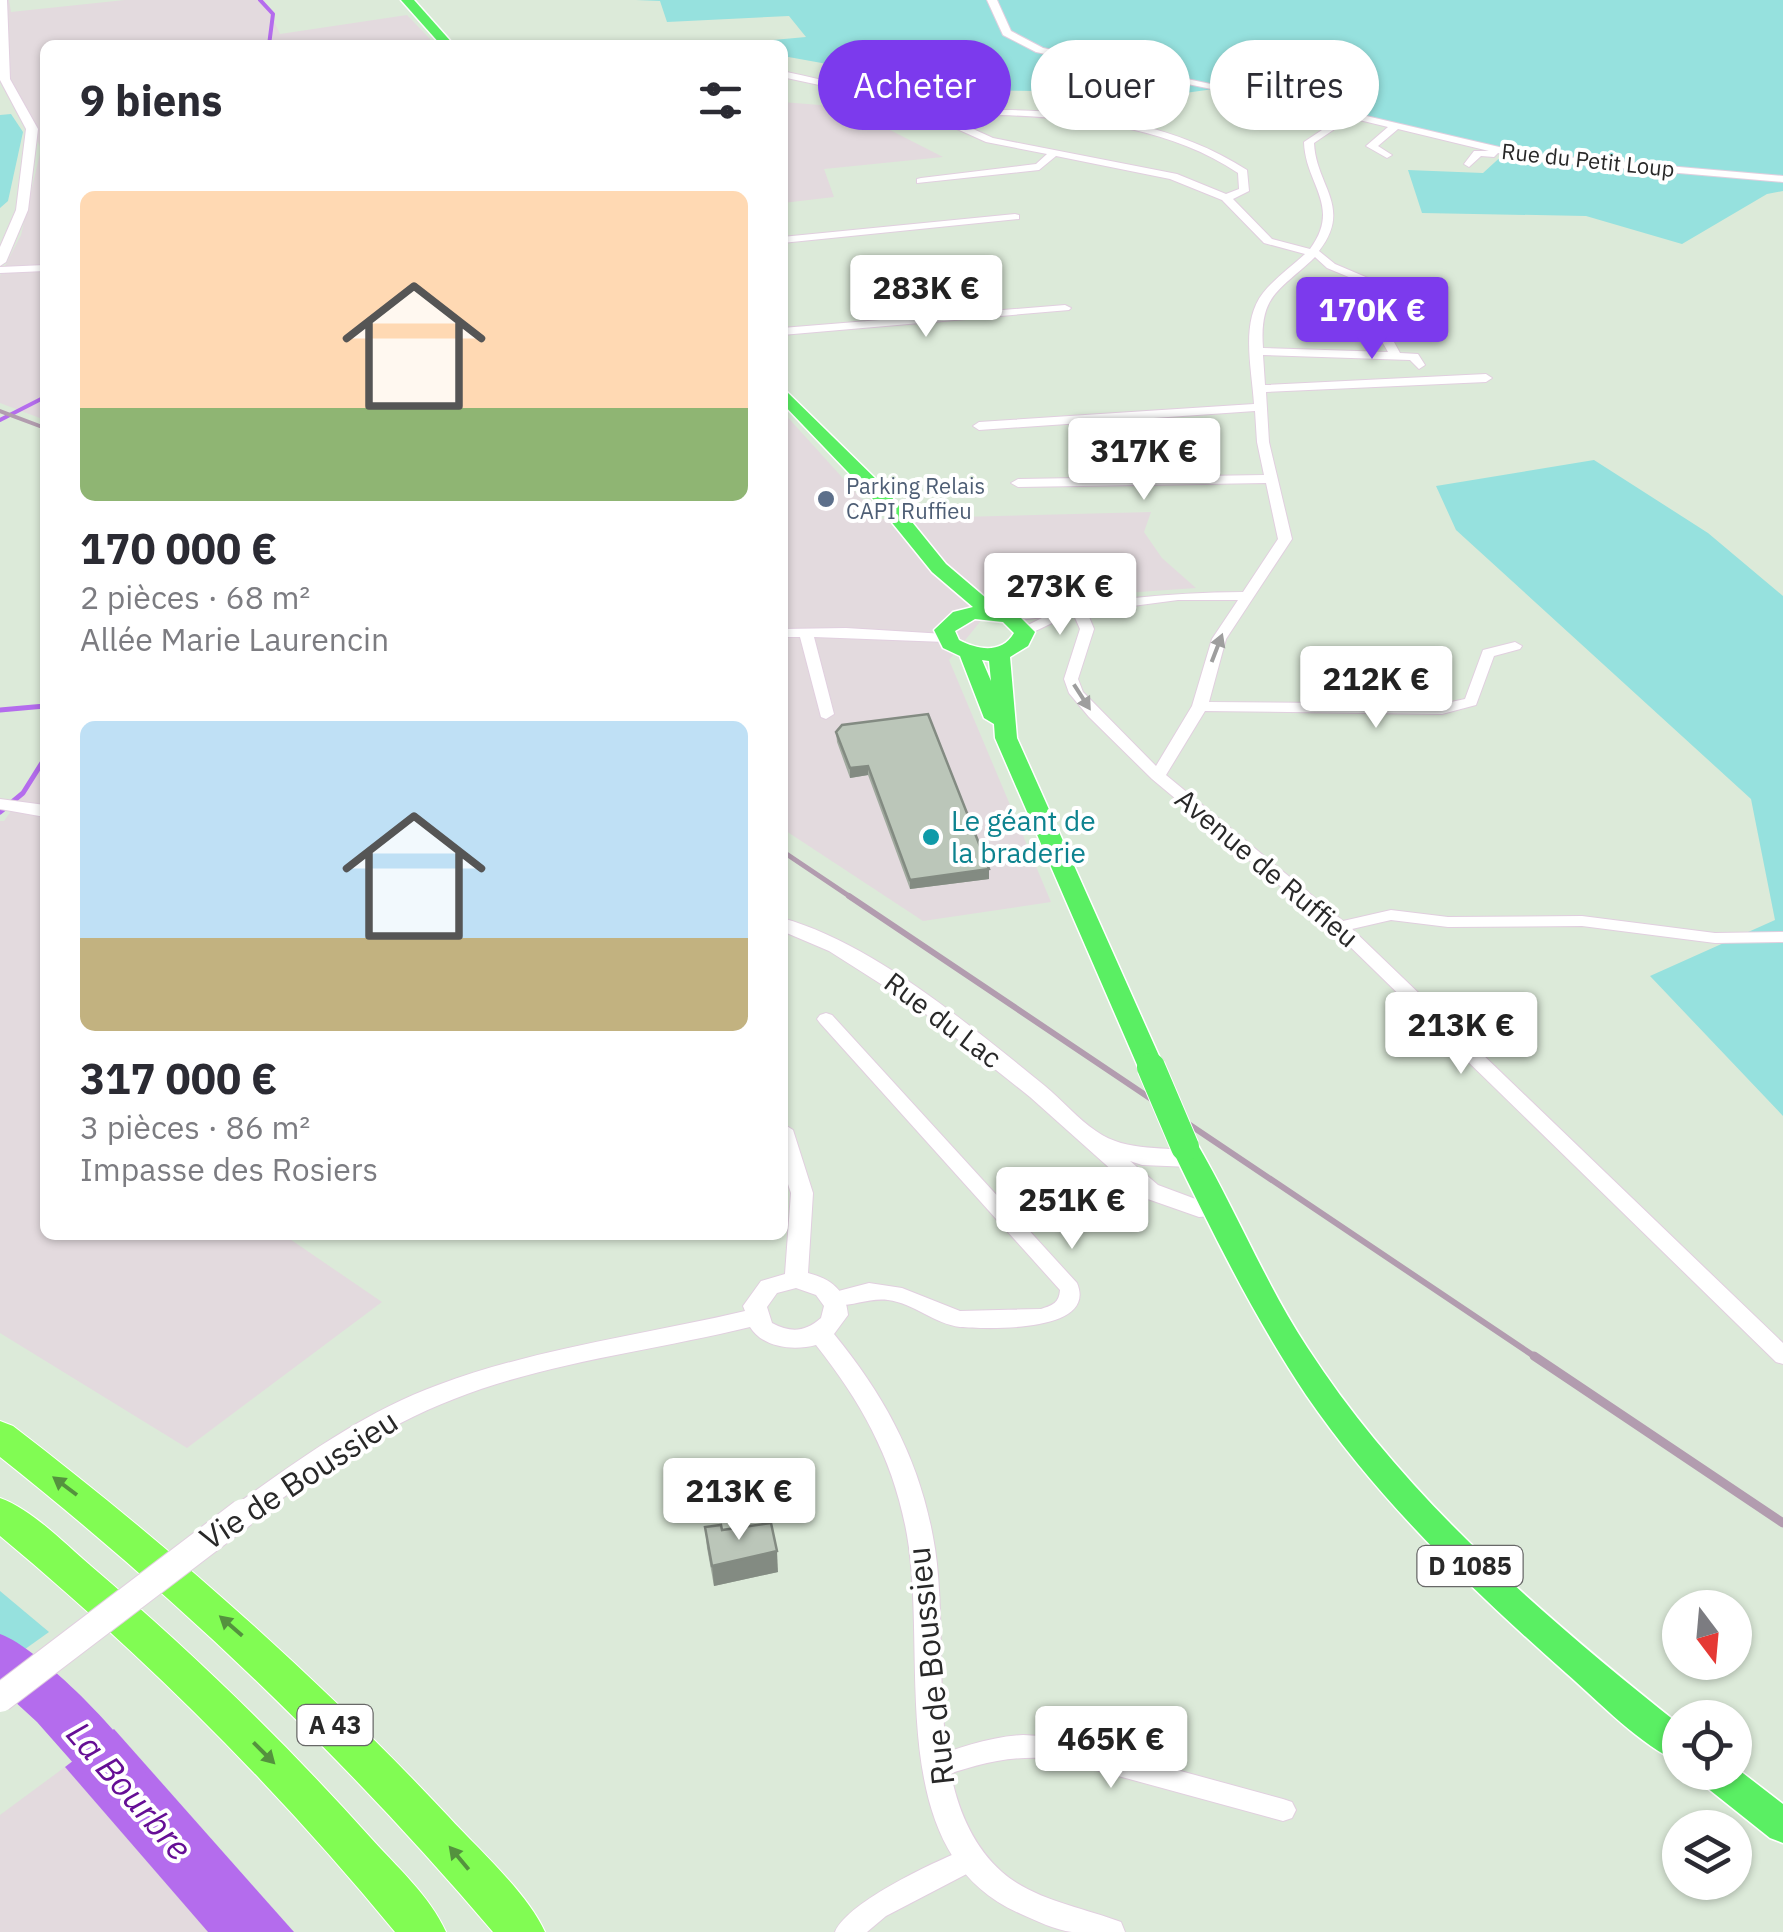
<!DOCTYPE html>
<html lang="fr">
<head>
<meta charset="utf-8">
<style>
  :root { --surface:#fff; --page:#f7f7f7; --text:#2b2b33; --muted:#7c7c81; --accent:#7c3aed }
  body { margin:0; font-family:"IBM Plex Sans",sans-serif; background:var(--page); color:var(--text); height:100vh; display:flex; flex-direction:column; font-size:38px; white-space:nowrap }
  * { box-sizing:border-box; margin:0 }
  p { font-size:32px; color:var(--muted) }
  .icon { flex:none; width:55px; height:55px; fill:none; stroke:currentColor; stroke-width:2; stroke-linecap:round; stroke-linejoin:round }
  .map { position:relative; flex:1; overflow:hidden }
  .sheet { position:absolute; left:40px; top:40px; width:748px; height:1200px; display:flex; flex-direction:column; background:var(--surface); border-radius:15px; box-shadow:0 2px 8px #0004 }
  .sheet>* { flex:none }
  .guide { position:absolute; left:818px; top:40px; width:815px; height:90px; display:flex; gap:20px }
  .needle { width:65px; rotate:164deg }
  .controls { position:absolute; left:1662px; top:1590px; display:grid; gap:20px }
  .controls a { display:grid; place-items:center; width:90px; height:90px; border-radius:50%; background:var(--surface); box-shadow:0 2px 8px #0004; font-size:50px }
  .price { position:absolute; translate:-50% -85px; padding:0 22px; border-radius:10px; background:#fff; color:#222; font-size:32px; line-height:65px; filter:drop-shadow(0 2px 5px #0008) }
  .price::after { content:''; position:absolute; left:50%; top:60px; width:30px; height:22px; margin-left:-15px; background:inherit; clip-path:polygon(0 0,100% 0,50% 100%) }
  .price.current { background:var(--accent); color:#fff }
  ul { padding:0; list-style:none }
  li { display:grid; align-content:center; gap:20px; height:530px; padding:0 40px }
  li span { display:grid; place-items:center; height:310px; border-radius:15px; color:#555 }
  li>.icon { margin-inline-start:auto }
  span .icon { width:180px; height:180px; fill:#fffc; stroke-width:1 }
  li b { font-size:42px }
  h2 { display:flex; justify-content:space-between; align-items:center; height:120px; padding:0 40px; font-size:42px }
  .tag { padding:0 35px; border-radius:45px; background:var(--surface); box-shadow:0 2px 8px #0004; font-size:35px; line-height:90px }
  .tag.current { background:var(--accent); color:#fff }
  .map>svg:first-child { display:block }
</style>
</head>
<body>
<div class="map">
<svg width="1783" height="1932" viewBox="0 0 1783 1932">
  <rect width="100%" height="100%" fill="#dcead9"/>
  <g fill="#e3dade">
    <path d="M0 0H9L11 12 125 0H264L280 34 407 15 436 45H45V420L0 403V276L21 235 41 149 9 78Z"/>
    <path d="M782 102 845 107 943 157 824 169 834 197 783 203Z"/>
    <path d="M782 411 880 519 1151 512 1144 532 1162 558 1196 588 1039 599 1001 596 949 660 1051 902 923 921 783 829Z"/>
    <path d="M45 763V1235H284L382 1302 187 1448 0 1333V821H4Z"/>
    <path d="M65 1767 208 1932H0V1815Z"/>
  </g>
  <g fill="#96e1de">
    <path d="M636 0H991L1001 12 998 0H1783V191L1767 194 1682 244 1586 216 1422 213 1408 170 1483 173 1506 152 1228 87 1185 93 971 90 783 56 782 45 727 44 806 37 789 16 667 22 660 1Z"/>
    <path d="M11 114 23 132 8 201 0 208V115Z"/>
    <path d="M1594 460 1708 533 1783 596V1116L1650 976 1775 920 1751 799 1456 530 1436 486Z"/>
    <path d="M0 1591 49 1632 0 1667Z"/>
  </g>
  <path fill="#b46ced" d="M114 1729 294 1932H208L65 1767Z"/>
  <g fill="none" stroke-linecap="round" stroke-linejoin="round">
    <g stroke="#b46ced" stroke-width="4">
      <path d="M260 0 273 14 269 45"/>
      <path d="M0 420 45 397"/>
    </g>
    <g stroke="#b46ced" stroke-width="5">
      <path d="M0 710 45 706"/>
      <path d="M0 812 23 793 45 758"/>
    </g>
    <path fill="#b46ced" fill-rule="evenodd" d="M0 1634C40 1648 133 1743 151 1782L143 1799 124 1806 105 1799 37 1722 0 1688Z"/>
    <defs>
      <g id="minor">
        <path d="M714 41 718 45H687Z"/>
        <path d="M782 71C810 77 837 83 864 91 888 99 913 109 937 114 954 117 986 109 1005 110 1088 111 1176 124 1247 170L1249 191 1233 199 1272 239 1310 249C1342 206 1305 184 1304 142L1349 112 1529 154 1783 176V182L1529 160 1498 153 1494 157 1481 156 1469 167 1464 164 1474 151H1489L1398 129 1378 146 1392 155 1387 158 1366 146 1388 127 1351 118 1314 143C1316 186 1353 207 1319 251L1335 264 1441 309 1431 311 1327 268 1315 257C1280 291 1259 294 1263 348L1388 352 1371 322 1377 319 1383 322 1400 353 1418 354 1425 365 1419 369 1410 360 1263 355 1265 385 1486 374 1492 378 1486 382 1266 392 1269 442 1292 539 1226 639 1209 702 1442 704 1465 699 1483 650 1515 642 1522 646 1520 649 1494 656 1476 705 1442 714 1205 711 1166 775 1343 921 1391 910 1448 917 1582 916 1715 933 1783 932V942L1715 943 1582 926 1448 927 1391 920 1352 929 1783 1343V1364L1776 1362 1334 931 1152 779 1089 717 1069 693 1064 679 1080 629 1073 613 1025 636 1020 635V629L1044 617 1009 621 1002 617 1009 613C1087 603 1164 592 1243 592L1278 539 1266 483 1018 487 1011 483 1018 479 1264 475 1257 442 1255 411 979 430 973 426 979 422 1254 404C1252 369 1240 322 1263 293 1275 278 1291 267 1305 254L1264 243 1222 200 1170 179 1056 156 1039 170 917 183V179L921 178 1036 164 1047 154 986 142 937 120 838 89 782 77ZM1001 115C1083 118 1169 127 1238 173L1239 189 1226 194 1177 174 993 138 951 119ZM1178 600H1238L1212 639 1192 706 1156 766 1083 692 1078 679 1094 629 1087 612Z"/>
        <path d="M1015 214 1019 215V219L782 243V237Z"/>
        <path d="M45 265V271L0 273V267Z"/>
        <path d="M1065 305 1071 308 1069 310 782 335V328Z"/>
        <path d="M846 628 945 634 952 638 945 642 814 637 834 714 826 719 821 717 800 637H782V629Z"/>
        <path d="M826 1013 832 1015 1077 1283C1098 1333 988 1329 960 1327 935 1324 913 1303 888 1300 867 1297 845 1310 827 1304L824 1299 827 1294 869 1283 902 1288 960 1311 1041 1309C1053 1305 1059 1303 1060 1290L820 1023 817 1019 820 1015Z"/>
        <path d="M1023 1735 1056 1737 1283 1799 1292 1802 1296 1810 1292 1818 1283 1821 1056 1759C1012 1754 976 1764 935 1779L926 1776 923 1768 926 1760C958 1748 989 1737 1023 1735Z"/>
        <path d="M971 1847 980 1851 984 1859 980 1867 886 1916 867 1932H835C848 1901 938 1860 971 1847Z"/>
      </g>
      <g id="tertiary">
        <path d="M0 0H7L10 79 38 129 28 210 6 262 0 266V247L16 210 26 129 0 80Z"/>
        <path d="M987 0H997L1011 31 1043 48 1355 115 1349 118 1036 52 1003 35Z"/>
        <path d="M0 799 45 805V817L0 809Z"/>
        <path d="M782 918C873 943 972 1027 1045 1086 1062 1100 1078 1119 1096 1131 1128 1154 1166 1144 1199 1154L1202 1159 1199 1164 1191 1167 1142 1165 1130 1161 1158 1185 1201 1201 1223 1203 1226 1209 1223 1215 1199 1217 1142 1197 1030 1097 917 1007 829 951 782 931Z"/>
        <path d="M782 1123 793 1130 813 1193 808 1273C831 1279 846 1290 848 1315L834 1334C884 1395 919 1459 933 1537 953 1639 917 1796 1002 1872 1034 1900 1082 1907 1121 1922L1125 1932C1108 1932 1089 1932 1072 1932 1055 1930 1037 1921 1021 1914 880 1854 929 1656 907 1535 894 1461 862 1403 816 1345 794 1351 763 1348 750 1327 652 1351 548 1362 454 1399 380 1427 316 1474 252 1520L243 1523 234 1520 230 1513 234 1506C298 1460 364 1412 438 1385 537 1348 643 1335 745 1311L743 1306 761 1281 785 1274 791 1193 782 1166ZM796 1288 816 1295 824 1306 821 1318C805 1332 791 1333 772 1323L767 1307 777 1293Z"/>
      </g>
      <g id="primary">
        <path d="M401 0H414L454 45H441Z"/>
        <path d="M782 387 882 485 946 564 1000 610 1016 613 1035 632 1028 646 1010 657 1017 738 1164 1067 1160 1073H1142L1138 1067 995 738 994 724 984 718 960 656 943 648 934 630 953 612 973 607 932 572 868 493 782 403ZM975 619 1003 622 1014 633C1002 654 978 650 959 640L955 631ZM982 660 989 661 991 681Z"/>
        <path d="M1185 1138 1195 1140C1235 1208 1264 1281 1307 1347 1404 1497 1542 1615 1680 1725V1762C1643 1748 1597 1700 1566 1673 1471 1589 1378 1500 1306 1395 1254 1317 1212 1232 1171 1147L1175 1140Z"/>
        <path d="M1735 1767 1783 1804V1843L1770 1838 1701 1783 1696 1772H1735Z"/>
      </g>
      <g id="motorway">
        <path d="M0 1421 13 1426C168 1545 314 1673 448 1816 478 1849 527 1892 545 1932H493C344 1757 180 1600 0 1457Z"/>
        <path d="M0 1498C33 1510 64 1543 91 1566 190 1650 283 1740 370 1837 396 1866 430 1896 446 1932H395C276 1787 144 1656 0 1536Z"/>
      </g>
    </defs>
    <use href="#minor" stroke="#e1cfdf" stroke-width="2"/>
    <use href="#tertiary" stroke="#e1cfdf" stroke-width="2"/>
    <use href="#primary" stroke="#fff" stroke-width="3"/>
    <use href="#motorway" stroke="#fff" stroke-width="2"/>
    <use href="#minor" fill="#fff" fill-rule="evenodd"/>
    <use href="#tertiary" fill="#fff" fill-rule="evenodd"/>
    <use href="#primary" fill="#5aef63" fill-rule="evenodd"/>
    <use href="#motorway" fill="#81fc53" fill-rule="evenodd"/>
    <path stroke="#b29caf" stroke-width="4" d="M0 411 45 428"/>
    <path stroke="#b29caf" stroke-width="5" d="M782 851 852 898"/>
    <path stroke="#b29caf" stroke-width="6" d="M849 896 1537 1358"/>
    <path stroke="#b29caf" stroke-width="9" d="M1534 1356 1783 1523"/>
    <defs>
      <path id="tertiary-bridge" d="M0 1698 243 1513"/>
      <path id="primary-bridge" d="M1151 1067 1185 1147"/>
    </defs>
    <use href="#tertiary-bridge" stroke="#e1cfdf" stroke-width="30" stroke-linecap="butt"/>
    <use href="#primary-bridge" stroke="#fff" stroke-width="30" stroke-linecap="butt"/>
    <use href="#tertiary-bridge" stroke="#fff" stroke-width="28"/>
    <use href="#primary-bridge" stroke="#5aef63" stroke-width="28"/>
  </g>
  <g fill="#a1aa9f">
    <path d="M836 732 989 879 910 889 868 775 850 778 837 742Z"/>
    <path d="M705 1527 722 1530 778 1572 714 1586 707 1548Z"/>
  </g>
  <g fill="#838b82">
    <path d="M868 766V775L850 778V768Z"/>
    <path d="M989 869V879L910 889V880Z"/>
    <path d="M777 1551 778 1572 714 1586 712 1566Z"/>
  </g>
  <g fill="#bbc6b9" stroke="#838b82" stroke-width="2.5">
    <path d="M928 714 989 869 910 880 868 766 850 768 836 732 842 725Z"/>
    <path d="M771 1523 777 1551 712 1566 705 1527 721 1525 722 1530Z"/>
  </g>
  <defs><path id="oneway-solid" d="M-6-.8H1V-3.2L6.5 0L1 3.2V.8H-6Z" transform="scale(2.5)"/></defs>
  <g fill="#9e9e9e">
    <use href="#oneway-solid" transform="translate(1217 648) rotate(-69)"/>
    <use href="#oneway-solid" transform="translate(1082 697) rotate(57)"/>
  </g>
  <g fill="#54923e">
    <use href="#oneway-solid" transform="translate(65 1486) rotate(-143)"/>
    <use href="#oneway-solid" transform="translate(231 1626) rotate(-139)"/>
    <use href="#oneway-solid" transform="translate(264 1753) rotate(45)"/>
    <use href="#oneway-solid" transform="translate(459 1858) rotate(-130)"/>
  </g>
  <circle fill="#5c6f8a" stroke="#fff" stroke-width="4" cx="826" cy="499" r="10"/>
  <circle fill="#0f9aa8" stroke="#fff" stroke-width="4" cx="931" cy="837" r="10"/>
  <g text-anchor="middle" stroke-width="8" stroke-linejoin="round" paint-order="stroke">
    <g font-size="22" fill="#282828" stroke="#fff">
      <text transform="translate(1588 160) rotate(6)" y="8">Rue du Petit Loup</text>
    </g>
    <g font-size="22" fill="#4e5e75" stroke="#fff" text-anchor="start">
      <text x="846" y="494">Parking Relais<tspan x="846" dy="25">CAPI Ruffieu</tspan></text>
    </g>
    <g fill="#fff" stroke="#686868" stroke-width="2.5">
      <rect x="1417.5" y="1546" width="105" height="40" rx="8"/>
      <rect x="297.5" y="1705" width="75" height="40" rx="8"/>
    </g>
    <g font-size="25" font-weight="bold" fill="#282828">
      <text x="1470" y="1575">D 1085</text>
      <text x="335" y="1734">A 43</text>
    </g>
    <g font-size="28" fill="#0d838f" stroke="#fff" text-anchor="start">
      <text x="951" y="831">Le géant de<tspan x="951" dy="32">la braderie</tspan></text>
    </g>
    <g font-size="28" fill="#282828" stroke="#fff">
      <text transform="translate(1267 868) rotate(40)" y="10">Avenue de Ruffieu</text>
      <text transform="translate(943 1020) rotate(37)" y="10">Rue du Lac</text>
    </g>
    <g font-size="32" fill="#282828" stroke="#fff">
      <text transform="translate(299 1480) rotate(-33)" y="11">Vie de Boussieu</text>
      <text transform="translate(931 1666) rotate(-96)" y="11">Rue de Boussieu</text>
    </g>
    <g font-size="35" font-style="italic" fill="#650e95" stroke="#fff">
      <text transform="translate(129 1791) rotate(49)" y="12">La Bourbre</text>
    </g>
  </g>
</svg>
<div class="controls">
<a><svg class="needle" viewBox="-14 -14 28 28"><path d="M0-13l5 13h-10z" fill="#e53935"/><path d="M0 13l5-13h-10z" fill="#7c7c81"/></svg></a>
<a><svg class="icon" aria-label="locate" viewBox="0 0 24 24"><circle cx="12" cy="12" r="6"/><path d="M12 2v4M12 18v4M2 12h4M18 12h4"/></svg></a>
<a><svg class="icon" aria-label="layers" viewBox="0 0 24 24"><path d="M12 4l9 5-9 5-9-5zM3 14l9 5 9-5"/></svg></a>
</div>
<b class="price" style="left:926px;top:340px">283K €</b>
<b class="price current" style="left:1372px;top:362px">170K €</b>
<b class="price" style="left:1144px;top:503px">317K €</b>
<b class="price" style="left:1060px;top:638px">273K €</b>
<b class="price" style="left:1376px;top:731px">212K €</b>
<b class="price" style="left:1461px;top:1077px">213K €</b>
<b class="price" style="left:1072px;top:1252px">251K €</b>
<b class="price" style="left:739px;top:1543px">213K €</b>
<b class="price" style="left:1111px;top:1791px">465K €</b>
<div class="guide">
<a class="tag current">Acheter</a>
<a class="tag">Louer</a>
<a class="tag">Filtres</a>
</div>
<section class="sheet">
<h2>9 biens<svg class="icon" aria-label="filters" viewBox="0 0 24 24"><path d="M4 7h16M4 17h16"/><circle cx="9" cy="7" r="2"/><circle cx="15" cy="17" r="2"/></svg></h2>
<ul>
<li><span style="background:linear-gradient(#ffd9b3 70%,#8fb573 0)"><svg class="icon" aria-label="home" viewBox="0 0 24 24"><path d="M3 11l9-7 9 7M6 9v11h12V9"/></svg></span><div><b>170 000 €</b><p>2 pièces · 68 m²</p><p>Allée Marie Laurencin</p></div></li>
<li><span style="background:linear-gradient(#bfe0f5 70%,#c2b280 0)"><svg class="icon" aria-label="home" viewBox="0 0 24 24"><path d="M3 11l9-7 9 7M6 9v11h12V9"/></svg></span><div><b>317 000 €</b><p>3 pièces · 86 m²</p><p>Impasse des Rosiers</p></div></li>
</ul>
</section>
</div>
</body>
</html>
